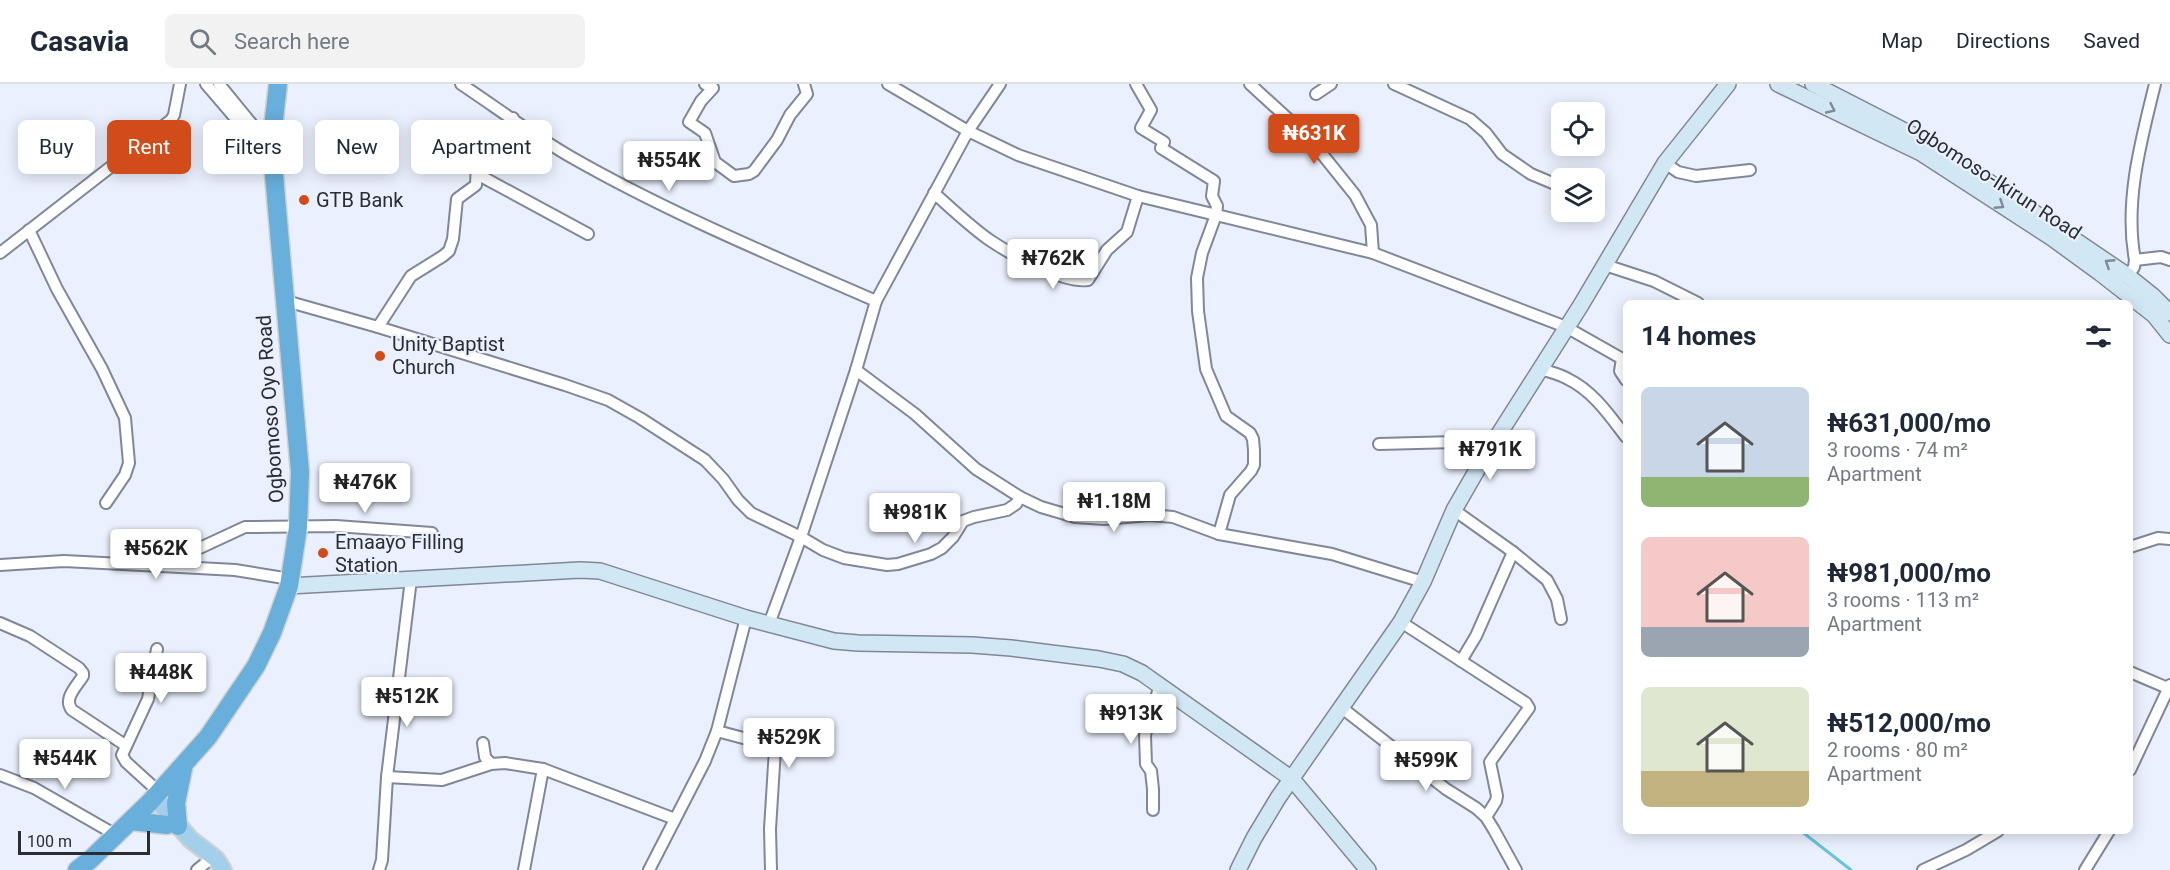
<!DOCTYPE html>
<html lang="en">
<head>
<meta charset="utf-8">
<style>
  :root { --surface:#fff; --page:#f2f2f3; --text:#1f2937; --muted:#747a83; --line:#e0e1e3; --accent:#d24b1b }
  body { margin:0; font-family:Roboto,sans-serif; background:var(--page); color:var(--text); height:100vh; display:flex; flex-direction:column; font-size:22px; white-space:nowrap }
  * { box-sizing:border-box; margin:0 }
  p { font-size:20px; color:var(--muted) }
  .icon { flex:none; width:33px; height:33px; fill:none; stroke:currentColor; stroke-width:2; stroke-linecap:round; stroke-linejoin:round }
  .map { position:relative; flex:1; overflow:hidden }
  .panel { position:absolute; left:1623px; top:216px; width:510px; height:534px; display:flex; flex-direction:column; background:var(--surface); border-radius:9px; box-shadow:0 3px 15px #0003 }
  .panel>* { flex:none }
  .banner { position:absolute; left:18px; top:36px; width:570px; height:54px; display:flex; gap:12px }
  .controls { position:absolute; left:1551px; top:18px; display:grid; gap:12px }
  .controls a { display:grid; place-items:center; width:54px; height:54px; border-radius:9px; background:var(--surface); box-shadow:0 3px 15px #0003; font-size:30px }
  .scale { position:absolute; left:18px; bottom:15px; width:132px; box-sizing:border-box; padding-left:6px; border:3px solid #2a2d33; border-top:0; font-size:16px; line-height:21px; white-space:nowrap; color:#2a2d33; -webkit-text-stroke:4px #eaf0fd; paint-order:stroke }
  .price { position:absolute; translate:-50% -51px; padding:0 14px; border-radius:6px; background:#fff; color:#222; font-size:20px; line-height:39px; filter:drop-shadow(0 2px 3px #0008) }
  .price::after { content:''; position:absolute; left:50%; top:36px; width:18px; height:14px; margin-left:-9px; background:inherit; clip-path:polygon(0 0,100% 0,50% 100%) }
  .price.selected { background:var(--accent); color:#fff }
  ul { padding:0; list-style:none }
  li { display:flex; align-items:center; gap:18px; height:150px; padding:0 18px }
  li span { display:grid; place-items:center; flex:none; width:168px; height:120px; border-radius:9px; color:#555 }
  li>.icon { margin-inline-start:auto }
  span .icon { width:72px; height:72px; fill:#fffc; stroke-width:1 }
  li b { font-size:26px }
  h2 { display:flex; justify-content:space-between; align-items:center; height:72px; padding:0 18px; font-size:26px }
  .tag { padding:0 21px; border-radius:9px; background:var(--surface); box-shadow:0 3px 15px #0003; font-size:21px; line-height:54px }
  .tag.selected { background:var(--accent); color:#fff }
  header { display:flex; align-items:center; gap:36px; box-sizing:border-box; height:84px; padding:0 30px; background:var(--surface); border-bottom:2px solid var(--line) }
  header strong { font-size:28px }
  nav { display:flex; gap:33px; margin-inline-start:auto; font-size:21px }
  .search { width:420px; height:54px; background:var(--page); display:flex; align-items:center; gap:15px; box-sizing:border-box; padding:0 21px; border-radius:9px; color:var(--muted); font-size:22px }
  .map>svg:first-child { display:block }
</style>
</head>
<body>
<header>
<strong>Casavia</strong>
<div class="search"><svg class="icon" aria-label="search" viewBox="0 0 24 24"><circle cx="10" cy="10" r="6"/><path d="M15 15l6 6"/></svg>Search here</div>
<nav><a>Map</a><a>Directions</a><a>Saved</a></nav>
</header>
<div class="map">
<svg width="2170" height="786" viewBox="0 0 2170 786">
  <rect width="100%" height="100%" fill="#eaf0fd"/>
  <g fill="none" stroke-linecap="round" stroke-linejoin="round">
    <path stroke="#68c4d6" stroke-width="3" d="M1801 747 1851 786"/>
    <defs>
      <g id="street">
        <path d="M206 0 272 77"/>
        <path d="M219 0 273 66"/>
        <path d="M461 0C497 24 533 51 571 73 669 129 773 172 876 217"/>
        <path d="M705 0 713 4 701 17 689 38 705 49 715 78 734 92 749 90 754 87 777 56 790 31 807 10 804 0"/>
        <path d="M888 0 968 47 1000 0"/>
        <path d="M1136 0 1151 26 1141 44 1164 58 1161 64 1214 97 1212 112 1217 122 1216 131 1202 169 1197 194 1198 227 1206 285 1226 332 1250 349 1253 355 1254 366V381L1251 387 1230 411 1219 450"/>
        <path d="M1250 0 1310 55 1355 111 1371 141 1373 169"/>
        <path d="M1394 0 1470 35 1486 49 1502 70 1531 90 1562 103"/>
        <path d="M1316 10 1331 0"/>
        <path d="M1665 79 1678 88 1696 92 1750 86"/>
        <path d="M477 90 588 150"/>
        <path d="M934 109C951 124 973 145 991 157 1012 171 1064 200 1088 196L1107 166 1127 148 1138 112"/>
        <path d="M29 146 57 205 102 285 125 334 129 379 125 391 106 419"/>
        <path d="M0 169 171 36 174 31 180 0"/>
        <path d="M2135 176 2161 173 2170 176"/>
        <path d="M1605 181 1654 197 1698 219"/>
        <path d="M2128 192 2134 183 2135 176C2124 118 2141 57 2155 0"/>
        <path d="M286 217 378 243 565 301 608 316 640 334 705 376 723 395 738 416 751 429 801 453 823 466 844 474 887 481 898 480 931 470 942 464 953 453 963 437 974 433 1007 426 1016 420 1020 413"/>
        <path d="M378 243 411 192 443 172 449 167 453 155 457 115 476 101 477 77 481 66 513 34"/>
        <path d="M1622 275 1620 287 1626 296"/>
        <path d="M1541 285C1549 288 1560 290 1568 295 1593 307 1610 332 1626 353"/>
        <path d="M856 286 915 330 976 385 1020 413 1041 423 1075 433 1104 435 1150 431 1173 433 1219 450 1332 470 1423 498"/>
        <path d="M1379 360 1456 358 1485 372"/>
        <path d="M1454 426 1513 468 1547 496 1557 515 1561 535"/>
        <path d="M2130 463 2158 454 2170 455"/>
        <path d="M0 481 64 477 180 483 189 469 245 443 336 442 432 449"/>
        <path d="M180 483 235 486 290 495"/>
        <path d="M1401 538 1526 619 1529 624 1490 678 1497 712 1496 717 1486 733"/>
        <path d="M0 539 30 552 79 584 83 589V592C76 603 63 615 72 626L125 661"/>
        <path d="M769 540 801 453 856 286 876 217 968 47 1018 71 1138 112 1373 169 1566 243 1626 277"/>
        <path d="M157 565 148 615 122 671 126 678 159 708"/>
        <path d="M1461 577 1476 552 1513 468"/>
        <path d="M2130 588 2170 605"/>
        <path d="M1342 624 1446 705 1476 724 1486 733 1494 746 1516 786"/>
        <path d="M717 647 773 662 775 665 770 745 771 786"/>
        <path d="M483 659 485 673 491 680 505 679 543 685 675 735"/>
        <path d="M2130 686 2170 601"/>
        <path d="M0 691 34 704 116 751"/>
        <path d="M387 693 442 696 491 680"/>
        <path d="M1153 726V705L1151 687 1146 680 1145 651 1160 601"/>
        <path d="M197 786 208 777 216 775"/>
        <path d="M379 786 382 776 387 693 411 495"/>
        <path d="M524 786 543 685"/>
        <path d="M649 786 705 677 717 647 746 534"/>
        <path d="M1923 786 1966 766 1998 747"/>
        <path d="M2085 786 2109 747"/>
      </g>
      <g id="secondary">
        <path d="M1778 0 1921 69 2052 154 2100 189 2154 231 2170 251"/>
        <path d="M1813 0 1932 61 1980 92 2128 192 2153 212 2170 229"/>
        <path d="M289 502 580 486 600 487 746 534 834 557 858 559 972 561 1011 564 1099 575 1123 580 1142 589 1292 695 1368 786"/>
        <path d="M1238 786 1254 754 1278 714 1401 538 1423 498 1454 426 1485 372 1581 221 1665 79 1728 0"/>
      </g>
      <path id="primary" d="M155 713 190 755 216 775 223 786"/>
      <g id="highway">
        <path d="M131 737 167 741"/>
        <path d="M178 742 176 719 183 685"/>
        <path d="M77 786 90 776 150 718 208 653 256 582 272 549 289 502 298 443 300 388 273 79V44L278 0"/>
      </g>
    </defs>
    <use href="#street" stroke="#808796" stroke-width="14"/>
    <use href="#secondary" stroke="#808796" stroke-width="18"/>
    <use href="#primary" stroke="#d0d1d2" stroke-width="20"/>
    <use href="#highway" stroke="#d0d1d2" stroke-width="21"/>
    <use href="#street" stroke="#fff" stroke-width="10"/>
    <use href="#secondary" stroke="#d2e7f4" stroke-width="15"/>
    <use href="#primary" stroke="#a4cfea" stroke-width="16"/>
    <use href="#highway" stroke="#68afdc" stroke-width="18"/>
  </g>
  <defs><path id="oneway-chevron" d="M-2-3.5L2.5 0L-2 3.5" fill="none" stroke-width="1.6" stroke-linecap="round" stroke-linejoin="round" transform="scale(1.5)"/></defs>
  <g stroke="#7e8a94">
    <use href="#oneway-chevron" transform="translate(1831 25) rotate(25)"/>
    <use href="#oneway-chevron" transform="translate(2000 121) rotate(33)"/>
    <use href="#oneway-chevron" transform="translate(2109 179) rotate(-147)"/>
  </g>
  <g fill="#d24b1b" stroke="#eaf0fd" stroke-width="2">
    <circle cx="304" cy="116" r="6"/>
    <circle cx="380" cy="272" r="6"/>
    <circle cx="323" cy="469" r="6"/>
  </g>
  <g text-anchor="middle" stroke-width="4.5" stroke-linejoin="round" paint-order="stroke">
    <g font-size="20" fill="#2a2d33" stroke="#eaf0fd">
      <text transform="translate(1994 95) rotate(33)" y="7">Ogbomoso-Ikirun Road</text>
      <text transform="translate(270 325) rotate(-94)" y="7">Ogbomoso Oyo Road</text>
    </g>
    <g font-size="20" fill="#2a2d33" stroke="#eaf0fd" text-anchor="start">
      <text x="316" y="123">GTB Bank</text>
      <text x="392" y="267">Unity Baptist<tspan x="392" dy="23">Church</tspan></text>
      <text x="335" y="465">Emaayo Filling<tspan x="335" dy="23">Station</tspan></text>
    </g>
  </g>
</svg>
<div class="controls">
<a><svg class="icon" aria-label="locate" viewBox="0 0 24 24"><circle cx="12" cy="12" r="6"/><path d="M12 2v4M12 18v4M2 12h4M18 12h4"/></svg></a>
<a><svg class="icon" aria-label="layers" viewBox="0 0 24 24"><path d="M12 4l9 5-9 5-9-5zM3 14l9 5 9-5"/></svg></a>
</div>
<div class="scale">100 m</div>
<b class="price selected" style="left:1314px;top:81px">₦631K</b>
<b class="price" style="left:669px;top:108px">₦554K</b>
<b class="price" style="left:1053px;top:206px">₦762K</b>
<b class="price" style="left:1490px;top:397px">₦791K</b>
<b class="price" style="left:365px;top:430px">₦476K</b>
<b class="price" style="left:1114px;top:449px">₦1.18M</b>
<b class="price" style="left:915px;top:460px">₦981K</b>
<b class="price" style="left:156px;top:496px">₦562K</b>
<b class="price" style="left:161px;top:620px">₦448K</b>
<b class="price" style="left:407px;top:644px">₦512K</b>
<b class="price" style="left:1131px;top:661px">₦913K</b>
<b class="price" style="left:789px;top:685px">₦529K</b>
<b class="price" style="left:65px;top:706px">₦544K</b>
<b class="price" style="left:1426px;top:708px">₦599K</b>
<div class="banner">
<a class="tag">Buy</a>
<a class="tag selected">Rent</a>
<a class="tag">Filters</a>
<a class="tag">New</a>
<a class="tag">Apartment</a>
</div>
<section class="panel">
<h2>14 homes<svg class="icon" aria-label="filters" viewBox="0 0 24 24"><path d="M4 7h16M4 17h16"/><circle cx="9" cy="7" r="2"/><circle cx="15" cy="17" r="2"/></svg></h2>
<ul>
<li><span style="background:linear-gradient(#c9d6e8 75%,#8fb573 0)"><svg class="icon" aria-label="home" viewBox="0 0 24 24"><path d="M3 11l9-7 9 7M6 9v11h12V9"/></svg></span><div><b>₦631,000/mo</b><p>3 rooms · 74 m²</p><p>Apartment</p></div></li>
<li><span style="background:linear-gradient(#f6c9c9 75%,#9aa5b1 0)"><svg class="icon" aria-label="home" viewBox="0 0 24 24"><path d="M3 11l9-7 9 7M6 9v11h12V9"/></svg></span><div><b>₦981,000/mo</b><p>3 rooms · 113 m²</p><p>Apartment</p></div></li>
<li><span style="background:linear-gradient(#dfe7d0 70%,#c2b280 0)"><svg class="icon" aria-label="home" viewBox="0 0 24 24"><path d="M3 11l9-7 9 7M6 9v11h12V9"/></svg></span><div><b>₦512,000/mo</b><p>2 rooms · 80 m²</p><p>Apartment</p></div></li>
</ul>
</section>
</div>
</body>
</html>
